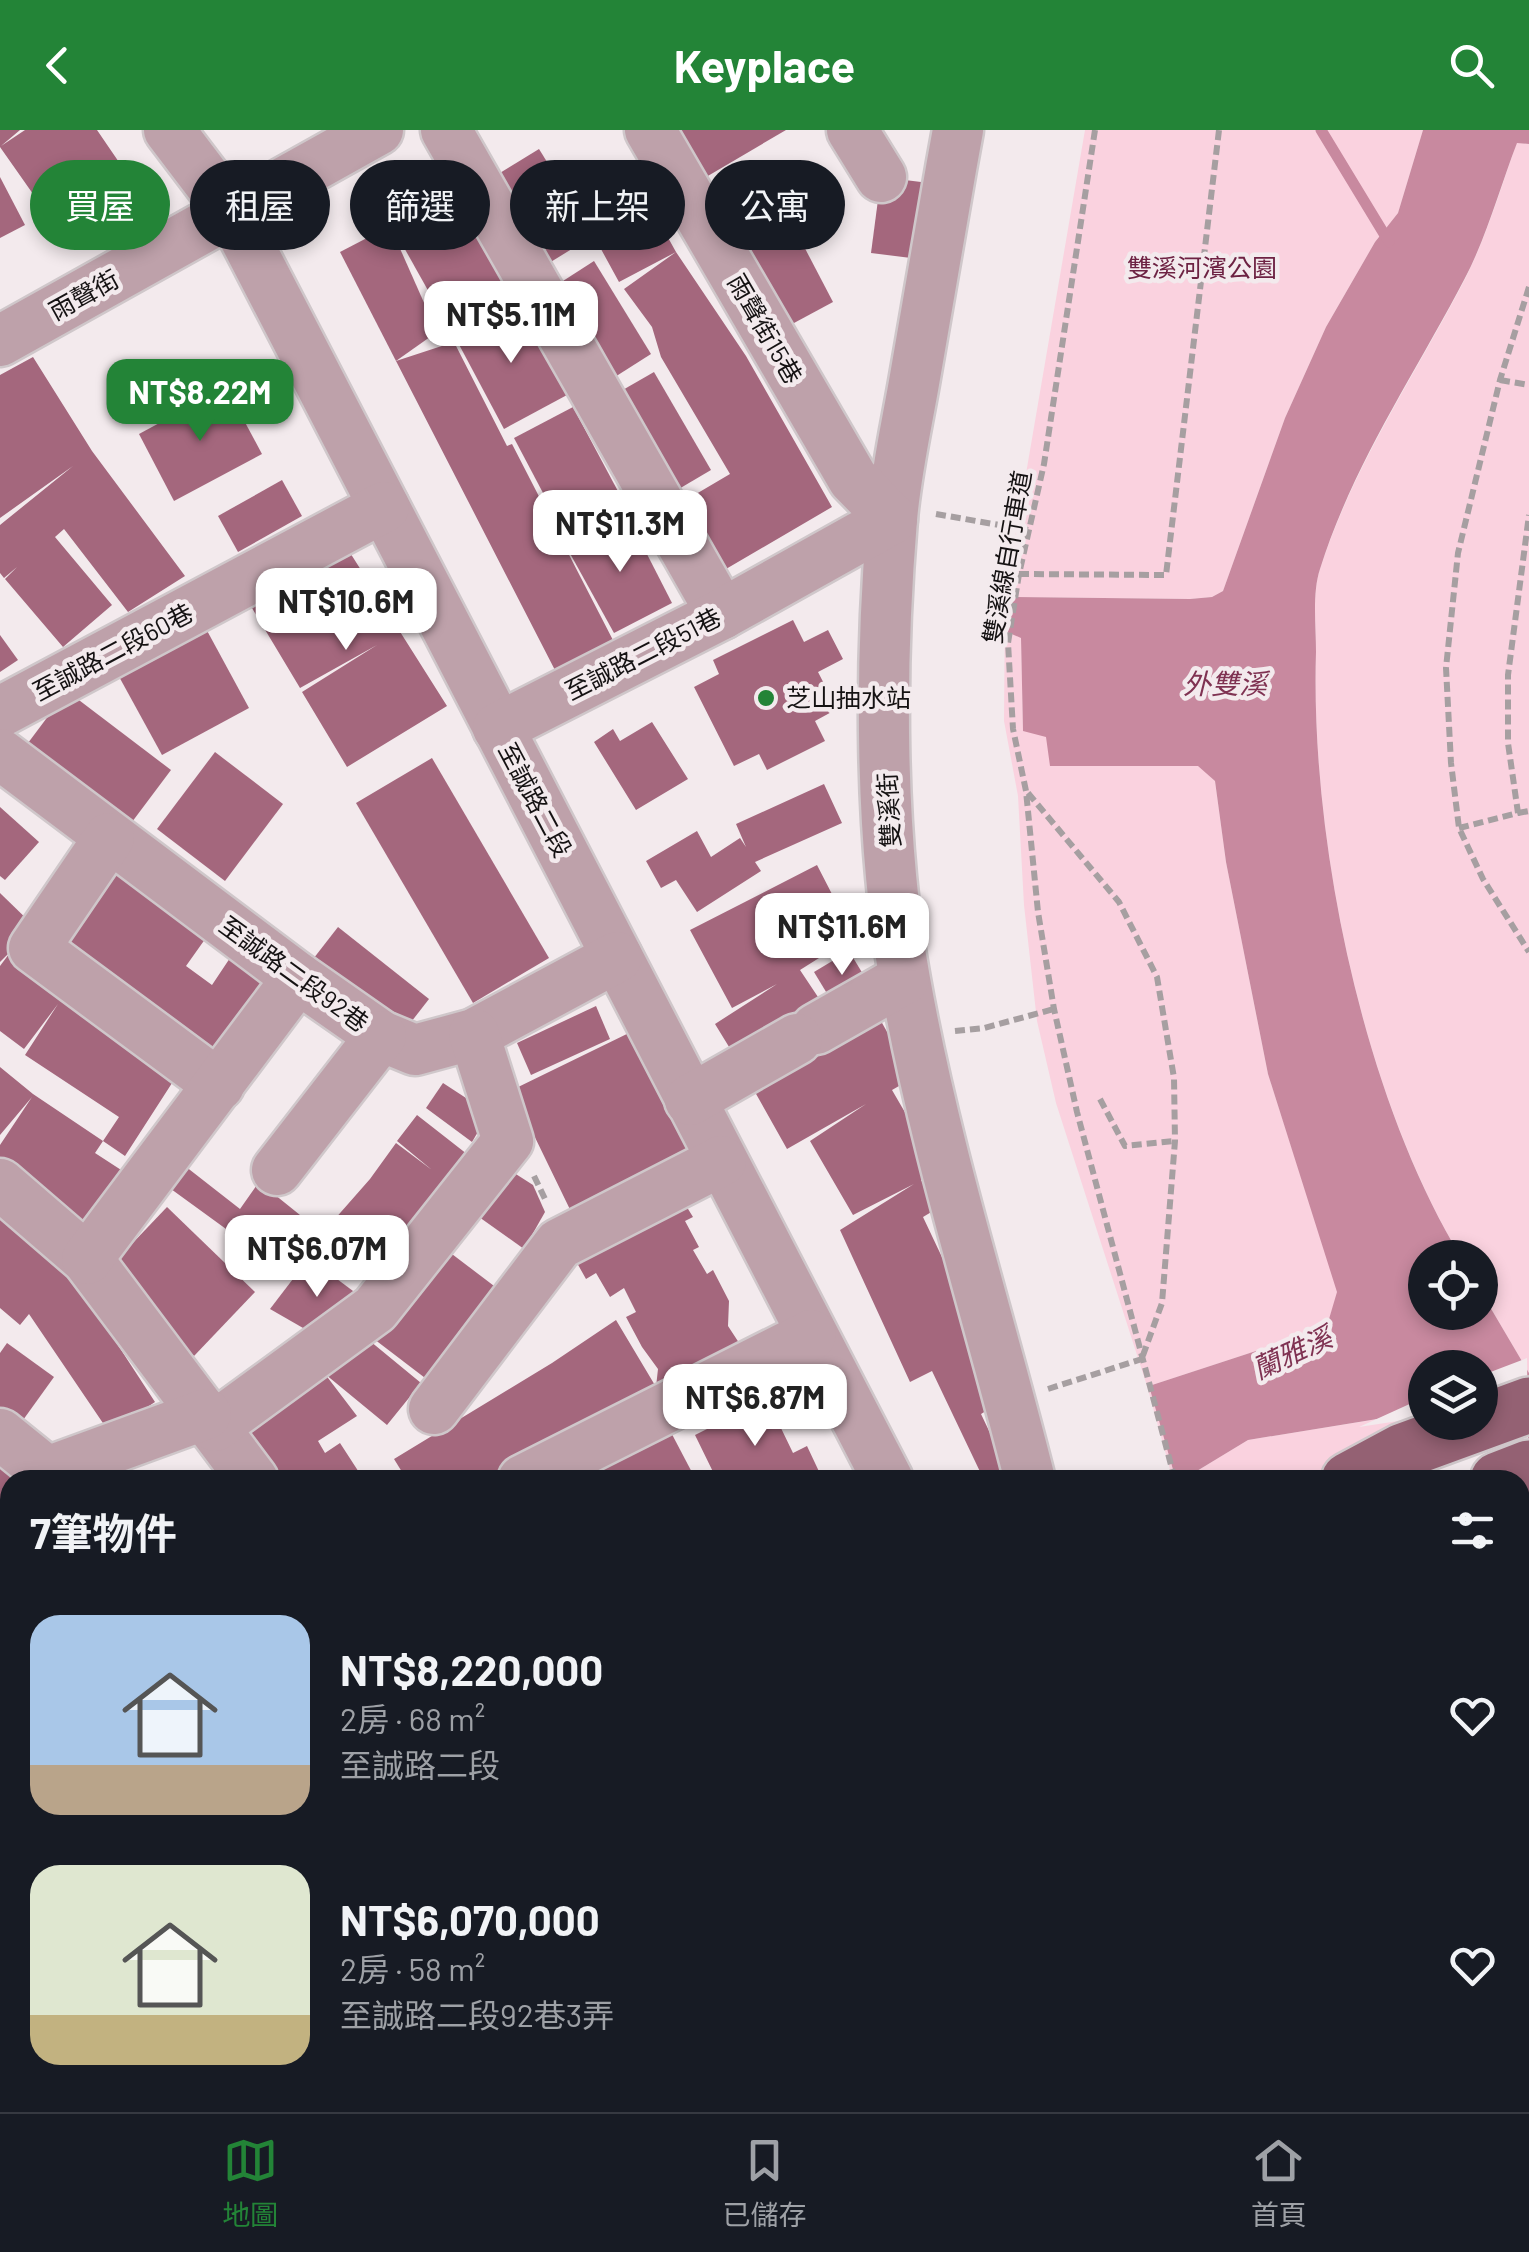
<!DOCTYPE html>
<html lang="zh-TW">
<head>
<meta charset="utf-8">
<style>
  :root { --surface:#171b24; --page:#20242c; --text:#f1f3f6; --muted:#9ea1a6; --line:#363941; --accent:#238437 }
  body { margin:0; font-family:Barlow,"Noto Sans TC",sans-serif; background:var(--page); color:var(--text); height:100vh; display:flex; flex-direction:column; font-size:38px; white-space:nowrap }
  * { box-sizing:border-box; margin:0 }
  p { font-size:32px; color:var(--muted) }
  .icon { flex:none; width:55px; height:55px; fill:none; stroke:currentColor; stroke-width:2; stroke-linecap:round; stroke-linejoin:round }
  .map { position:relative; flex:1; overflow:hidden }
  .drawer { position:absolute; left:0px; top:1340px; width:1530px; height:642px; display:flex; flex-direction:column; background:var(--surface); border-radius:30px 30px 0 0; box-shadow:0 5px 15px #0003 }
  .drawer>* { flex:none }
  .banner { position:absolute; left:30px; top:30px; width:1000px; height:90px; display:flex; gap:20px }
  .tools { position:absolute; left:1408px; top:1110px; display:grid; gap:20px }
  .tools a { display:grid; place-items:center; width:90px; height:90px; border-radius:50%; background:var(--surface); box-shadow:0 5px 15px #0003; font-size:50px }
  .price { position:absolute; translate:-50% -85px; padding:0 22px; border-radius:20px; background:#fff; color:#222; font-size:32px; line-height:65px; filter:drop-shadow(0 2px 5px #0008) }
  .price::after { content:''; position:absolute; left:50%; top:60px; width:30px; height:22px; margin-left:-15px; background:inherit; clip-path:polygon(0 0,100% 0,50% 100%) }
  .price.on { background:var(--accent); color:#fff }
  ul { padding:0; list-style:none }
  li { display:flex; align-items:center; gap:30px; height:250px; padding:0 30px }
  li span { display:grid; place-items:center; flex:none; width:280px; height:200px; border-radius:30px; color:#555 }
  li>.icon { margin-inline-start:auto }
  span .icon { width:120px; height:120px; fill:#fffc; stroke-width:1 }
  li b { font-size:42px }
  h2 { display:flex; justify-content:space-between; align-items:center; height:120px; padding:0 30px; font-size:42px }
  .pill { padding:0 35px; border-radius:45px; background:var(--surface); box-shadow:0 5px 15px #0003; font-size:35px; line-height:90px }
  .pill.on { background:var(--accent); color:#fff }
  header { display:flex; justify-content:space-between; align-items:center; height:130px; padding:0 30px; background:var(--accent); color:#fff; font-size:45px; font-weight:700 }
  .tab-bar { display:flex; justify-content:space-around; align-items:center; height:140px; border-top:2px solid var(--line); background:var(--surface); font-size:28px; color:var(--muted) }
  .tab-bar a { display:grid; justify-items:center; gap:5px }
  .tab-bar .on { color:var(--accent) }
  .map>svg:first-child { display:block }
</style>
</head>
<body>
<header><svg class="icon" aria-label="back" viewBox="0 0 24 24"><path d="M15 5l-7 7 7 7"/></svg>Keyplace<svg class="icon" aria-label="search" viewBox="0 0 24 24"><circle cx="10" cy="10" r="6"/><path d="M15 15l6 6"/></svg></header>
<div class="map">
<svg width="1529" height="1982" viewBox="0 0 1529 1982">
  <rect width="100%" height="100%" fill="#f3eaed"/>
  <path fill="#eddbe1" d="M10 1719V1946L0 1948V1720Z"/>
  <g fill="#fad2df">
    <path d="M1085 0H1423L1398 83 1375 112 1326 197 1285 288 1223 461 1212 467 1190 469 1008 467 1021 508 1023 600 1199 636 1215 651 1226 732 1268 944 1338 1162 1329 1189 1299 1207 1149 1256 1176 1350H1173L1147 1256 1056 973 1037 891 1024 775 1018 666 1004 591 1005 466Z"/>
    <path d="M1517 12 1529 14V1243L1480 1160V1128L1461 1127C1363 966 1310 709 1316 522 1316 496 1312 463 1320 439 1354 334 1416 244 1466 147 1487 105 1501 57 1517 12Z"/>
    <path d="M1415 1283 1439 1350H1182L1248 1310Z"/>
    <path d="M10 1950V1972L137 1973 154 1982H0V1954Z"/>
  </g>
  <path fill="#c8899f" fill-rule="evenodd" d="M1423 0H1529V14L1517 13C1500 57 1487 106 1465 148 1415 244 1353 334 1320 439 1312 463 1316 496 1316 522 1310 709 1363 967 1461 1127L1425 1128V1182H1480V1160L1529 1243V1982H1386L1387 1973 1520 1972V1350H1439L1414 1283 1248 1310 1182 1350H1176L1149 1256 1299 1207 1329 1189 1337 1162 1268 944 1226 732 1215 651 1198 636H1050L1046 607 1023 601 1021 508 1007 502V467L1190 469 1212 467 1223 461 1285 288 1326 197 1375 112 1398 83ZM1425 1238H1480V1292H1425Z"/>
  <path fill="#f3eaed" d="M1527 1228 1529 1379 1520 1383V1350H1434L1411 1289 1359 1297 1425 1267V1292H1480V1246Z"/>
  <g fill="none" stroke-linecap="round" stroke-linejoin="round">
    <path stroke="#c8899f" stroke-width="11" d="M1321 0 1389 112"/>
  </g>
  <g fill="#a4677d">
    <path d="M0 0H20L1 16 25 0H97L125 41 52 91 0 17Z"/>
    <path d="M672 0H786L701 50Z"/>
    <path d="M539 19 593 106 536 141 482 54Z"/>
    <path d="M626 32 676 122 746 226 832 377 714 446 674 377 730 344 661 227 652 197 624 159 676 122 619 152 572 66Z"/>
    <path d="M763 38 833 172 781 200 710 66Z"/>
    <path d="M0 47 25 95 0 108Z"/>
    <path d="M881 47 929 53 919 129 871 123Z"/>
    <path d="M461 69 505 155 444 189 397 105Z"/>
    <path d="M390 96 437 202 396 231 340 122Z"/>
    <path d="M594 131 651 224 607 252 549 160Z"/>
    <path d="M519 173 567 265 504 299 455 207Z"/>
    <path d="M454 212 507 316 512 314 616 516 558 546 396 231Z"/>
    <path d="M33 227 92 321 185 446 128 482 64 399 55 407 112 475 63 517 5 449 17 437 4 448 0 443V395L73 336 0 388V245Z"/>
    <path d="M654 242 711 340 672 363 614 265Z"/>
    <path d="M226 257 262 324 174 371 139 304Z"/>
    <path d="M573 277 620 365 561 397 514 308Z"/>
    <path d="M282 350 302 386 238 422 218 386Z"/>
    <path d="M628 387 672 473 614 503 567 418Z"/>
    <path d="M342 410 447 576 347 637 302 562 377 515 300 558 246 468Z"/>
    <path d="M198 484 249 578 162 625 111 532Z"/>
    <path d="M793 490 804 512 828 500 843 529 818 542 837 579 815 591 825 611 767 640 759 624 734 636 694 557 719 544 713 530Z"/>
    <path d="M0 505 18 530 0 542Z"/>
    <path d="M67 561 171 640 123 704 19 625Z"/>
    <path d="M652 592 688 649 636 680 594 612 613 599 620 611Z"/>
    <path d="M215 622 283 674 225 751 157 699Z"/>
    <path d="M432 628 549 828 473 873 356 673Z"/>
    <path d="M824 654 842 693 755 732 761 741 697 782 676 750 661 758 646 731 697 701 711 727 740 708 746 717 736 694Z"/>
    <path d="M0 677 39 712 5 750 0 746Z"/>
    <path d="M105 730 208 805 186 836 212 855 230 828 270 856 214 937 45 816Z"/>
    <path d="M817 735 834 768 777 796 780 802 834 768 857 804 800 840 820 870 734 925 715 894 777 854 732 878 690 800Z"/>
    <path d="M0 763 35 797 0 832Z"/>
    <path d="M338 797 429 869 401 905 310 833Z"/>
    <path d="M12 820 183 936 125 1026 103 1011 119 987 25 925 58 874 24 919 0 901V836Z"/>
    <path d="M849 821 869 854 834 875 814 842Z"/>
    <path d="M596 876 610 909 531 945 517 913Z"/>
    <path d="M877 884 913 948 892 960 939 1041 921 1050 938 1078 923 1087 984 1216 1002 1271 981 1284 1009 1343 996 1350H984L932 1241 910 1252 840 1100 914 1054 853 1085 810 1011 866 974 787 1019 751 955Z"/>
    <path d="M633 901 700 1040 672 1053 693 1087 685 1091 699 1117 693 1120 707 1144 713 1140 729 1171 728 1196 745 1222 656 1257 658 1239 642 1217 626 1187 636 1182 624 1158 610 1167 596 1143 586 1149 567 1115 579 1098 512 960Z"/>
    <path d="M0 937 33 964 103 1011 95 1023 135 1049 97 1108 0 1043V1015L32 967 0 1005Z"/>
    <path d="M443 953 489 983 472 1012 426 978Z"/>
    <path d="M417 985 472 1028 370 1154 319 1107 370 1049 396 1013 432 1040 397 1011Z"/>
    <path d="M176 1029 240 1079 259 1052 300 1085 266 1128 160 1051Z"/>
    <path d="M505 1037 533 1055 545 1082 524 1119 472 1082Z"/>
    <path d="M167 1077 255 1162 194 1226 107 1140Z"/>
    <path d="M0 1081 67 1137 155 1272 109 1302 29 1184 20 1195 0 1178Z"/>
    <path d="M444 1118 502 1162 433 1254 374 1209Z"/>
    <path d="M309 1128 369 1173 317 1206 270 1179Z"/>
    <path d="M616 1190 656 1257 484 1350H407L394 1329 552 1233Z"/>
    <path d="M359 1202 421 1253 387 1295 325 1244 357 1286 318 1311 325 1323 340 1313 364 1350H279L243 1293Z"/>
    <path d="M7 1213 54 1247 18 1297 0 1283V1223Z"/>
    <path d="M767 1269 793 1323 807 1316 823 1350H717L695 1305Z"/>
    <path d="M665 1291 696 1350H553Z"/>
    <path d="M0 1306 37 1350H10V1377L0 1387Z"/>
    <path d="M1 1589 10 1626 0 1629V1590Z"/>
    <path d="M615 1972H759L739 1982H600L617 1975Z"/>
    <path d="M878 1972H937L940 1982H882Z"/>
    <path d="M959 1972H1033L1038 1982H950Z"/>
    <path d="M1066 1972H1148L1152 1982H1070Z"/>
  </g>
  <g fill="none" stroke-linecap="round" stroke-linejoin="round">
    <defs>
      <g id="minor">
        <path d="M169 0 232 83 888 1350"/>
        <path d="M446 0 722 484"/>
        <path d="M852 0 881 47"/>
        <path d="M958 0C943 82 929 164 915 247 907 294 896 341 892 389 880 533 879 707 905 850 935 1020 988 1183 1030 1350"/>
        <path d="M0 211 378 0"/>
        <path d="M0 582 384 377"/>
        <path d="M498 598 722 484 892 389 853 349 650 0"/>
        <path d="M0 624 298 848 381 906 415 920 474 904 617 827"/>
        <path d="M109 708 34 818 219 955"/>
        <path d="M816 899 904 849"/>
        <path d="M690 970 797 909"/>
        <path d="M277 1040 381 906"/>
        <path d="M0 1054 87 1129 253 1350"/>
        <path d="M87 1129 298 848"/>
        <path d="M434 1279 559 1114 721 1031"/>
        <path d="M215 1296 375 1179 508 1011 474 904"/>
        <path d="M0 1304 47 1342 206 1284"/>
        <path d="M523 1350 811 1205"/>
        <path d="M0 1687 10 1686"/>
        <path d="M848 1972 852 1982"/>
        <path d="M1043 1972 1048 1982"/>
        <path d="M1186 1972 1189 1982"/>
        <path d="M245 1982 260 1972"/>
        <path d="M523 1982 538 1972"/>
      </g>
      <g id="major">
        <path d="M1349 1350 1403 1321 1529 1275"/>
        <path d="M1498 1350 1529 1338"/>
        <path d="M307 1982 323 1972"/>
        <path d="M419 1982 434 1972"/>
      </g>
    </defs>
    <use href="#minor" stroke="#cfc7ca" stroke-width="55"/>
    <use href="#major" stroke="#cfc7ca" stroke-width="60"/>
    <g stroke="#a69fa1" stroke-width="6" stroke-dasharray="10 5" stroke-linecap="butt">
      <path d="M1095 0 1044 334 1019 444 1008 513 1013 599 1026 661 1038 782 1054 879 1077 982 1175 1350"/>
      <path d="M1529 157 1500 250 1458 423 1446 538 1451 633 1459 698 1483 749 1529 822"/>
      <path d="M1500 250 1529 255"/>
      <path d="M936 384 1028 400"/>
      <path d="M1019 444 1166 445 1219 0"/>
      <path d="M1028 663 1119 772 1157 847 1174 948 1175 1011 1162 1173 1142 1228"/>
      <path d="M1518 683 1529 681"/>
      <path d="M1459 698 1518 683 1508 613V545L1529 385"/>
      <path d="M955 901 984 898 1054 879"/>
      <path d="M1100 969 1125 1016 1175 1011"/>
      <path d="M534 1046 546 1071"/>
      <path d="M1048 1259 1142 1229"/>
      <path d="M0 1958 10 1956"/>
      <path d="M137 1972 154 1982"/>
      <path d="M1326 1972 1328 1982"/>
    </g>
    <use href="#minor" stroke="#bea1aa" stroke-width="50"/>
    <use href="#major" stroke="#946173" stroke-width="55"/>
  </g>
  <circle fill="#238437" stroke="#f3eaed" stroke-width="4" cx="766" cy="568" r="10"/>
  <g text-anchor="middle" stroke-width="9" stroke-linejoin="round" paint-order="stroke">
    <g font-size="25" fill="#6d2243" stroke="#f3eaed">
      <text x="1202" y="147">雙溪河濱公園</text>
    </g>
    <g font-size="25" fill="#151213" stroke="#f3eaed">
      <text transform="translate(84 165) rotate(-29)" y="9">雨聲街</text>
      <text transform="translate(765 199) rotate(60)" y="9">雨聲街15巷</text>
      <text transform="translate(1007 427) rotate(-80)" y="9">雙溪線自行車道</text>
      <text transform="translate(113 522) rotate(-28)" y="9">至誠路二段60巷</text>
      <text transform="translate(643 524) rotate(-27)" y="9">至誠路二段51巷</text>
      <text transform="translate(535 670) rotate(62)" y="9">至誠路二段</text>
      <text transform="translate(889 680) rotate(-93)" y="9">雙溪街</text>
      <text transform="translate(294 844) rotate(36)" y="9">至誠路二段92巷</text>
    </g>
    <g font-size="25" fill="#151213" stroke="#f3eaed" text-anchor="start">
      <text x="786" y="577">芝山抽水站</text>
    </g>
    <g font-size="28" font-style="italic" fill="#7f3252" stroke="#f3eaed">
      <text x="1225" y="564">外雙溪</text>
      <text transform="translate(1292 1223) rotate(-25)" y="10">蘭雅溪</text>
    </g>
  </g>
</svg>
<div class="tools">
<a><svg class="icon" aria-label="locate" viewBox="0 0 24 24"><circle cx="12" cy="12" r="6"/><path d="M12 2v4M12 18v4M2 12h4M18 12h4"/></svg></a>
<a><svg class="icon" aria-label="layers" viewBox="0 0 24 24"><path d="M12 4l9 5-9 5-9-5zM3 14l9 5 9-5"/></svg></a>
</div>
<b class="price" style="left:511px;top:236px">NT$5.11M</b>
<b class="price on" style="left:200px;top:314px">NT$8.22M</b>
<b class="price" style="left:620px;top:445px">NT$11.3M</b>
<b class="price" style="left:346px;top:523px">NT$10.6M</b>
<b class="price" style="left:842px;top:848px">NT$11.6M</b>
<b class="price" style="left:317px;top:1170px">NT$6.07M</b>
<b class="price" style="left:755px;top:1319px">NT$6.87M</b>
<div class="banner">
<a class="pill on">買屋</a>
<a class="pill">租屋</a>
<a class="pill">篩選</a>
<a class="pill">新上架</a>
<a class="pill">公寓</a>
</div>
<section class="drawer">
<h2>7筆物件<svg class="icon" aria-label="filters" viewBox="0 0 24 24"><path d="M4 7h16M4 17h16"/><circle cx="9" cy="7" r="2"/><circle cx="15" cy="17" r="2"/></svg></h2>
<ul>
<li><span style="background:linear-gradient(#a9c7e8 75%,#b9a48a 0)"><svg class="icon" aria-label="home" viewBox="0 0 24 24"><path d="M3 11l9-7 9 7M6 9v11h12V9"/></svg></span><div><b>NT$8,220,000</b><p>2房 · 68 m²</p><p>至誠路二段</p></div><svg class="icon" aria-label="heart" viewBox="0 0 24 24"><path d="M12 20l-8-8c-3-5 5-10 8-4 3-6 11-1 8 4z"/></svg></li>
<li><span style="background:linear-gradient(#dfe7d0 75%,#c2b280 0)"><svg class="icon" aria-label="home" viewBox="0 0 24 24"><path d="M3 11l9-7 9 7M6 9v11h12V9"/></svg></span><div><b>NT$6,070,000</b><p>2房 · 58 m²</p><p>至誠路二段92巷3弄</p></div><svg class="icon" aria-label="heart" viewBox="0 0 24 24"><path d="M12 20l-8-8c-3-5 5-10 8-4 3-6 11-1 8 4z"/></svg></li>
</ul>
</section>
</div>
<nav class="tab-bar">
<a class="on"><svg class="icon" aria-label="map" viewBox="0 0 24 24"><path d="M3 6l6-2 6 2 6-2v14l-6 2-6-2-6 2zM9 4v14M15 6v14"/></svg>地圖</a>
<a><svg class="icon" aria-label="saved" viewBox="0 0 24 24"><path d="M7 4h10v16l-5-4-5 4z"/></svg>已儲存</a>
<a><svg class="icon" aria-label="home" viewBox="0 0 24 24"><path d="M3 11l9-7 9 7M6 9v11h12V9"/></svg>首頁</a>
</nav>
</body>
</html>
